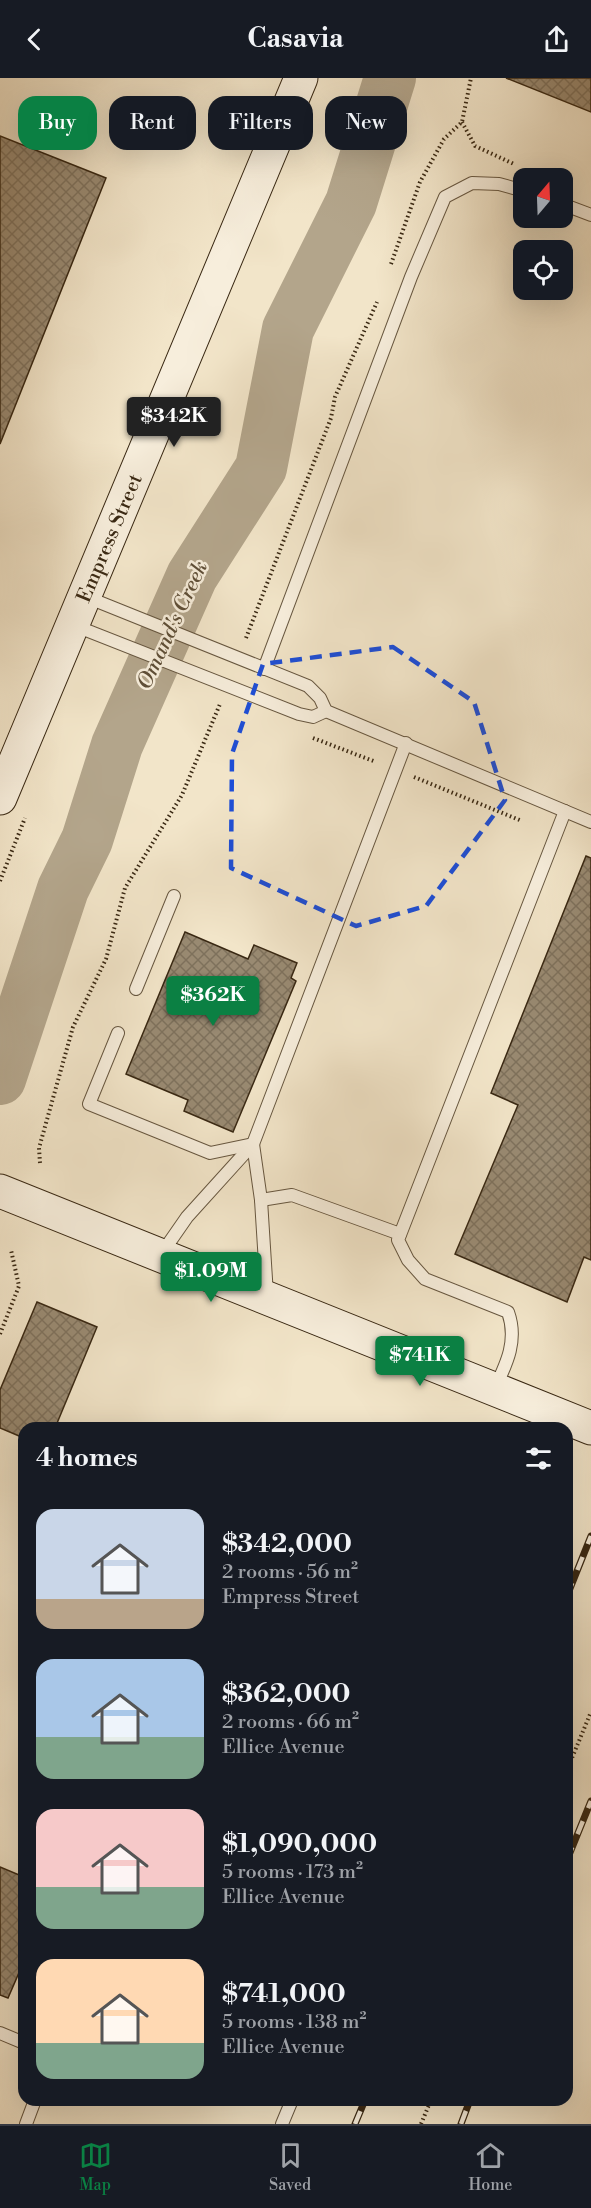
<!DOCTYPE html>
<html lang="en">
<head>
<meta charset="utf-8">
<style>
  :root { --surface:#171b24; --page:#242831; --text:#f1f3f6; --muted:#9ea1a6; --line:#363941; --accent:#0b8043 }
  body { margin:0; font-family:"Libre Bodoni",serif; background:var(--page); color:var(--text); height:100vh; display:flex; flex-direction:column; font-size:22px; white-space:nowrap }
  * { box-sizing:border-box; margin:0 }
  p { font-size:20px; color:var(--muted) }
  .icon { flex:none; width:33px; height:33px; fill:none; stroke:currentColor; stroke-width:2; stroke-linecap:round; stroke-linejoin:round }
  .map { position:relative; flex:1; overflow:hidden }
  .panel { position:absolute; left:18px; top:1344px; width:555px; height:684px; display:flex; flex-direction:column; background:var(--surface); border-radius:18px; box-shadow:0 6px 24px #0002 }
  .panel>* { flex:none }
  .top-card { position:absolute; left:18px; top:18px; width:555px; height:54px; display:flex; gap:12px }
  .needle { width:39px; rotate:19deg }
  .tools { position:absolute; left:513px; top:90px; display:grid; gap:12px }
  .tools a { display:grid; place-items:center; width:60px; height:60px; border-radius:12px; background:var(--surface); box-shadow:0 6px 24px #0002; font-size:30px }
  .price { position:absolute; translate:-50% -51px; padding:0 14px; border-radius:6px; background:var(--accent); color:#fff; font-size:20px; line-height:39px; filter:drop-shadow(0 2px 3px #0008) }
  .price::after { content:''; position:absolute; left:50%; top:36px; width:18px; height:14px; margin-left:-9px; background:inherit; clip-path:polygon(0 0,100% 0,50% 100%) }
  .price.on { background:#222; color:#fff }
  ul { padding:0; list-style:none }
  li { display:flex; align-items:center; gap:18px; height:150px; padding:0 18px }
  li span { display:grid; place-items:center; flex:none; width:168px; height:120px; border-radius:18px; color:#555 }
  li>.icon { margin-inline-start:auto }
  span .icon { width:72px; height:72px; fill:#fffc; stroke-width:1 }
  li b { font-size:26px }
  h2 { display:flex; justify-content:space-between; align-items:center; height:72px; padding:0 18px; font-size:26px }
  .chip { padding:0 21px; border-radius:18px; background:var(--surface); box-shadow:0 6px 24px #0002; font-size:21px; line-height:54px }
  .chip.on { background:var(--accent); color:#fff }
  header { display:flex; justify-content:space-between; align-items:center; height:78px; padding:0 18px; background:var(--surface); font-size:27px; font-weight:800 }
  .tab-bar { display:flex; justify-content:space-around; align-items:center; height:84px; border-top:2px solid var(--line); background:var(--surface); font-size:16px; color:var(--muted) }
  .tab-bar a { display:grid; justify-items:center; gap:3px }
  .tab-bar .on { color:var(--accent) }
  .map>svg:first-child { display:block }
</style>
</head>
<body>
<header><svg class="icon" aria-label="back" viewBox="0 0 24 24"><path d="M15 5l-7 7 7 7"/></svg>Casavia<svg class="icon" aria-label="share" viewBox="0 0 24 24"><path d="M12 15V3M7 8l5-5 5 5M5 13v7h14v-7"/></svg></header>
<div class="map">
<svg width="591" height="2046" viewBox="0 0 591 2046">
  <defs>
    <pattern id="building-cross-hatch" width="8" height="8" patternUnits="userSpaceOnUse" patternTransform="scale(1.5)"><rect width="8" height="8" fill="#998a72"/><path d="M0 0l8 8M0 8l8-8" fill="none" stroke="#7e715c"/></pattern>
  </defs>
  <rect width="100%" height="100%" fill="#f2e5c9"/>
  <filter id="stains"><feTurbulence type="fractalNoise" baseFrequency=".00333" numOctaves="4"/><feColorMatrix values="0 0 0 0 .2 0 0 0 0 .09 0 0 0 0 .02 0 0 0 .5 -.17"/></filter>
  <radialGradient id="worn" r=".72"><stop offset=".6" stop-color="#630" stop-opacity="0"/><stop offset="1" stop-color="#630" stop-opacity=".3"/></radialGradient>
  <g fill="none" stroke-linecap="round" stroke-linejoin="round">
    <path stroke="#b3a58b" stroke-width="52" d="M0 1001 63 811 87 762 117 667 192 498 261 390 288 251 351 125 390 0"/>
  </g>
  <g fill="url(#building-cross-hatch)" stroke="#392813" stroke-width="1.5">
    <path d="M506 0H591V34Z"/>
    <path d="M0 58 106 100 0 366Z"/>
    <path d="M586 778 591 780V1182L584 1179 567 1224 455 1176 518 1027 491 1015Z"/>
    <path d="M185 854 248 881 254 867 297 885 291 900 296 903 233 1054 184 1033 188 1022 126 996Z"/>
    <path d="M37 1224 97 1249 55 1350H24V1360L0 1350V1312Z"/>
    <path d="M0 1789 24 1799V1883L8 1920 0 1917Z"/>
  </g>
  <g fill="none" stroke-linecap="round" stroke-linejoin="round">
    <defs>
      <g id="lane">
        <path d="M562 126 591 137"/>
        <path d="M84 518 308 608 320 620 326 633 591 744"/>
        <path d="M73 547 299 636 313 639 326 633"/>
        <path d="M264 591 411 199 445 119 472 105 499 106 524 113"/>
        <path d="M136 911 174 818"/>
        <path d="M118 955 89 1026 210 1075 253 1066"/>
        <path d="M253 1066 261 1122 267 1217"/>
        <path d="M261 1122 292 1117 400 1156"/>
        <path d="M162 1175 187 1139 253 1066 406 665"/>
        <path d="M495 1310C507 1285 518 1262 508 1234L425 1201 408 1182 398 1162 565 733"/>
        <path d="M0 1955 24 1965"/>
        <path d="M26 2046 35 2022"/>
        <path d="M282 2046 292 2022"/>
      </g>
      <g id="secondary">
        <path d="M0 720 301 0"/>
        <path d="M0 1113 591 1350"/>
      </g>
    </defs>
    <use href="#lane" stroke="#675740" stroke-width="14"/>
    <use href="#secondary" stroke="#392813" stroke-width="35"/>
    <g stroke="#392813" stroke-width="4" stroke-dasharray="1.5 3" stroke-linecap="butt">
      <path d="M462 44 475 68 514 86"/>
      <path d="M535 94 552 100"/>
      <path d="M391 186 420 104 444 61 462 44 471 0"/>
      <path d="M246 560 331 340 335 319 377 224"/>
      <path d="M313 660 376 684"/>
      <path d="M414 699 522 743"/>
      <path d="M0 803 25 740"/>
      <path d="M40 1085 39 1070 73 949 106 881 125 810 182 717 220 626"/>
      <path d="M0 1256 19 1208 11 1172"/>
      <path d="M567 1692 591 1634"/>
      <path d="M421 2046 431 2022"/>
    </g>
    <use href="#lane" stroke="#f7eedc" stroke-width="12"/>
    <use href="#secondary" stroke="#f7eedc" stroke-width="33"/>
    <defs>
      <g id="rail">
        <path d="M567 1518 591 1458"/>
        <path d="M567 1782 591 1723"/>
        <path d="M355 2046 365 2022"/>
        <path d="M461 2046 470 2022"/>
      </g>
    </defs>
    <use href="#rail" stroke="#392813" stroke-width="7"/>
    <use href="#rail" stroke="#f7eedc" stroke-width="4.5" stroke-dasharray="14" stroke-linecap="butt"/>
  </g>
  <path fill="none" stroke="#1d4ed8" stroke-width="4.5" stroke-dasharray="12 8" stroke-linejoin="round" d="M393 569 474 624 505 722 426 828 356 848 231 790 232 676 263 586Z"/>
  <g text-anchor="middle" stroke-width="5" stroke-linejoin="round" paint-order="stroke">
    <g font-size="20" fill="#392813" stroke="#f7eedc">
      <text transform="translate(109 460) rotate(-67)" y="7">Empress Street</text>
    </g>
    <g font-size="21" font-style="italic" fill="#5e4e37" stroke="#f7eedc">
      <text transform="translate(172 547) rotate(-65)" y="7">Omand's Creek</text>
    </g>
  </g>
  <rect width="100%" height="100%" filter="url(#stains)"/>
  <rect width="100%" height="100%" fill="url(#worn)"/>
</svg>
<div class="tools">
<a><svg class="needle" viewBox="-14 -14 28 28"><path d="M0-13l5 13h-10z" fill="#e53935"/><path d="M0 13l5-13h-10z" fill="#9ea1a6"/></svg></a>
<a><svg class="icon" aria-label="locate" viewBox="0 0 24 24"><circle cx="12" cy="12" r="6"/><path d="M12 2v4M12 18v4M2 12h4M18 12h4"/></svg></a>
</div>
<b class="price on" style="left:174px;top:370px">$342K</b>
<b class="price" style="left:213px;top:949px">$362K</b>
<b class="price" style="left:211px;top:1225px">$1.09M</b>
<b class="price" style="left:420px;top:1309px">$741K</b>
<div class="top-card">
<a class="chip on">Buy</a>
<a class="chip">Rent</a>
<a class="chip">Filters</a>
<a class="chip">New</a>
</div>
<section class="panel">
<h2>4 homes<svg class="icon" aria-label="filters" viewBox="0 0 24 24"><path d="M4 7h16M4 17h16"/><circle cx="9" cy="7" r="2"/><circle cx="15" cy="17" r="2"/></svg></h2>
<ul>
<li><span style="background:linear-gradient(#c9d6e8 75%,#b9a48a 0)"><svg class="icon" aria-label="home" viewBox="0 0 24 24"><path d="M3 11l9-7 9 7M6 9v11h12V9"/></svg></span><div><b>$342,000</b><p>2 rooms · 56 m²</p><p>Empress Street</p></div></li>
<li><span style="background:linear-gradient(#a9c7e8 65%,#7fa58c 0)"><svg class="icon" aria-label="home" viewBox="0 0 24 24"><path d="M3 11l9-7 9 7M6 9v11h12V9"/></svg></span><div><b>$362,000</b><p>2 rooms · 66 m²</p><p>Ellice Avenue</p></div></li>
<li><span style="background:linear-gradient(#f6c9c9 65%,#7fa58c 0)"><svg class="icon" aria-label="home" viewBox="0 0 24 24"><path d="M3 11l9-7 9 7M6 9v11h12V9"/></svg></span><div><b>$1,090,000</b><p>5 rooms · 173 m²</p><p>Ellice Avenue</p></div></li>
<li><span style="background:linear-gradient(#ffd9b3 70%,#7fa58c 0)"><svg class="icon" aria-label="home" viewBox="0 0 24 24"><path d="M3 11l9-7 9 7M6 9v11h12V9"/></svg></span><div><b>$741,000</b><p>5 rooms · 138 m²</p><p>Ellice Avenue</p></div></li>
</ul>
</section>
</div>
<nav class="tab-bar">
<a class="on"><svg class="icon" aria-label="map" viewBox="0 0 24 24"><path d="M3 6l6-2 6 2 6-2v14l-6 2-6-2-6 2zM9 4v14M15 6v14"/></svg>Map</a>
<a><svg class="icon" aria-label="saved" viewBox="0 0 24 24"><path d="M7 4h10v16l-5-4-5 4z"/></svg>Saved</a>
<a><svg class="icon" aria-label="home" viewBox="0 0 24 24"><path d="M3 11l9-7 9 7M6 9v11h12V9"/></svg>Home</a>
</nav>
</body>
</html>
